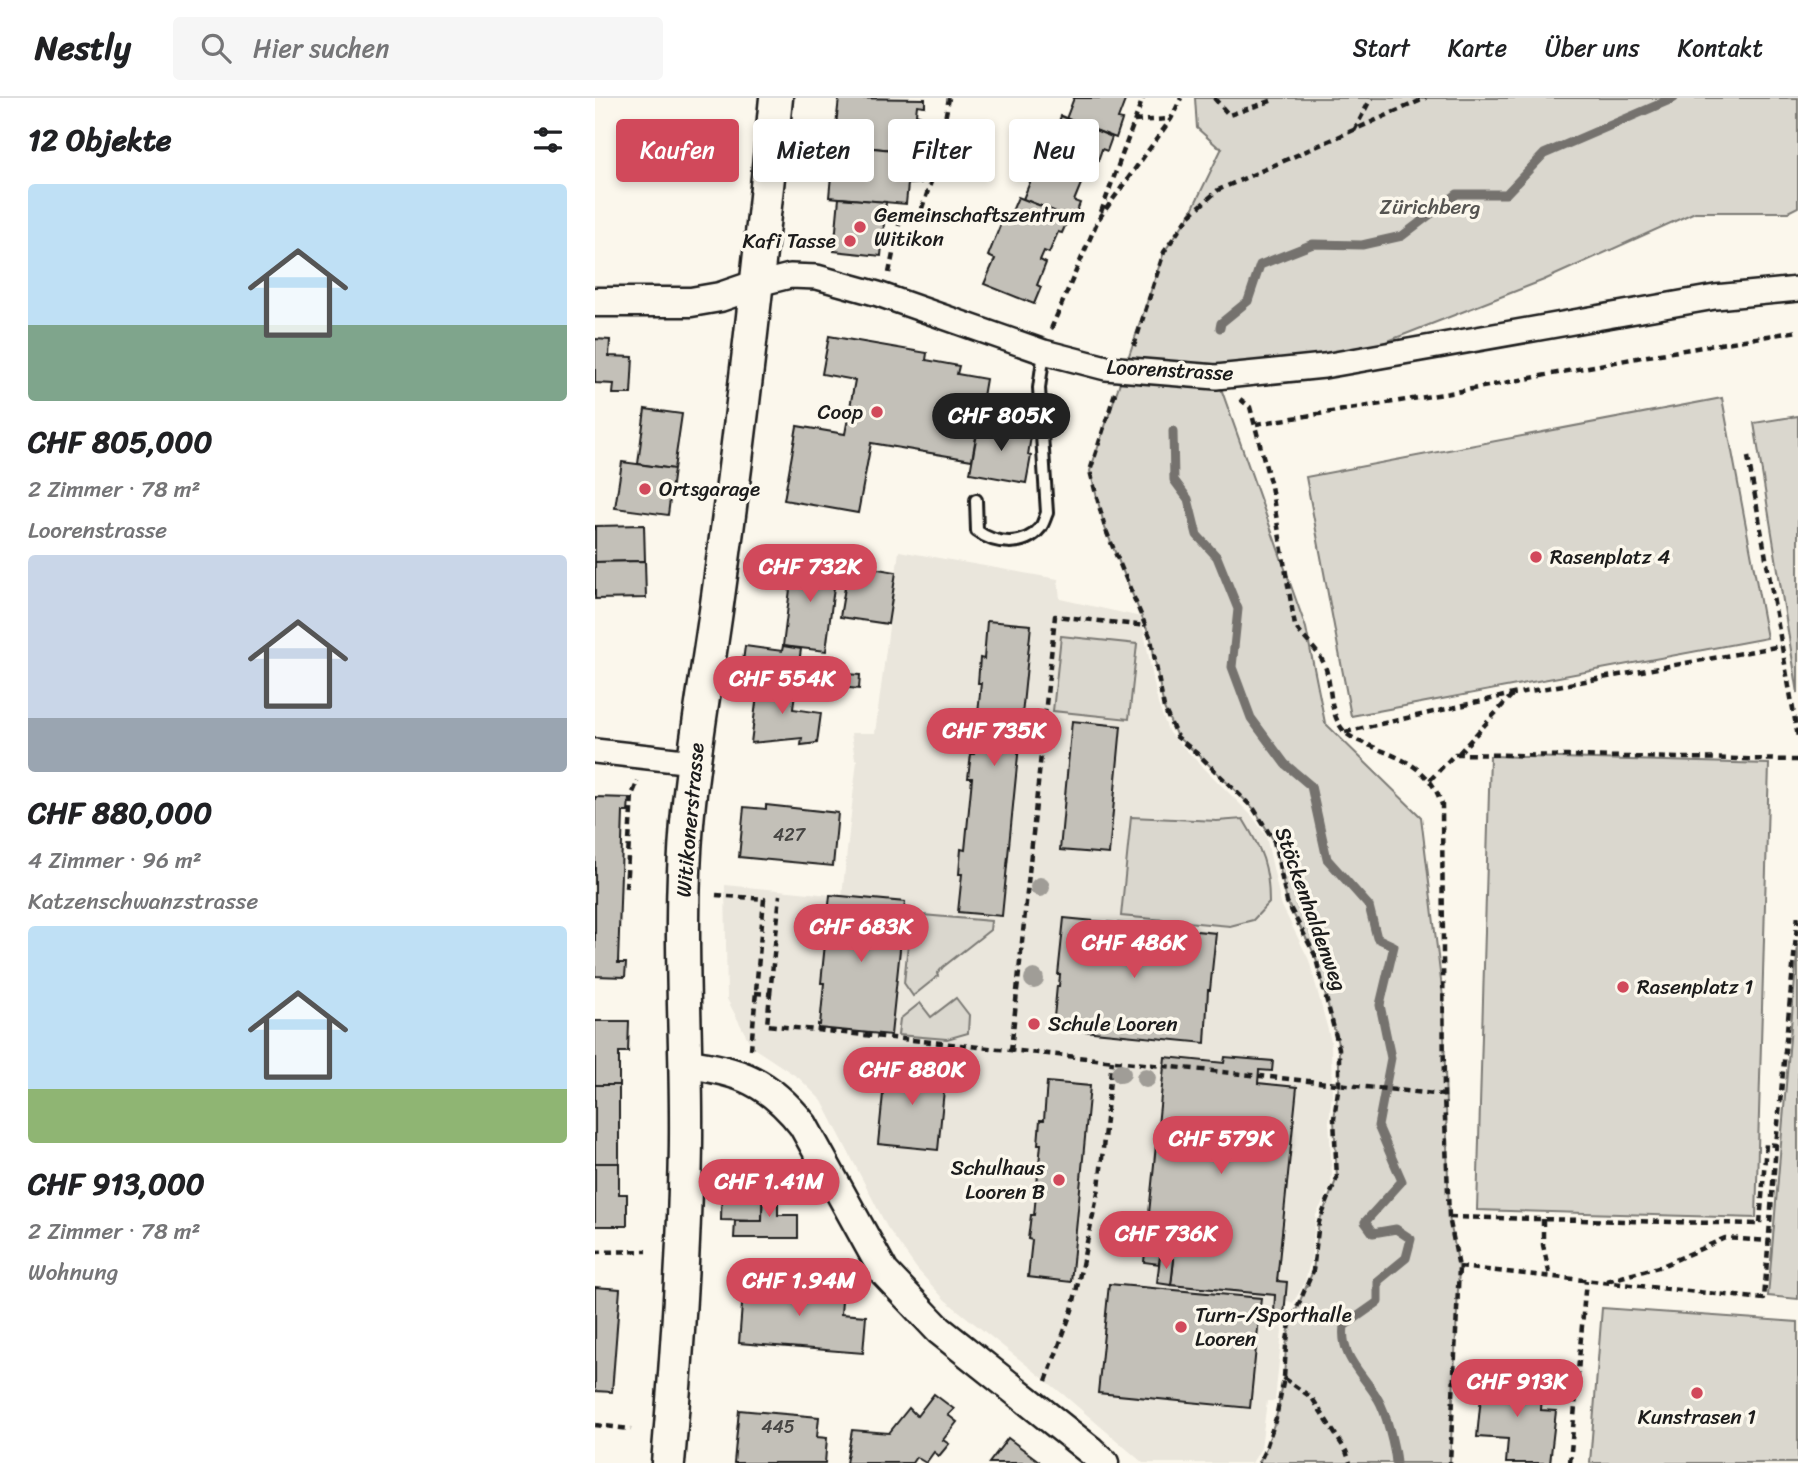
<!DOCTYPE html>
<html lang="de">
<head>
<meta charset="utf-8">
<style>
  :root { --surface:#fff; --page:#f6f6f6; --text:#202124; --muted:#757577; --line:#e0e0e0; --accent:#d1495b }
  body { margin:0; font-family:Sriracha,sans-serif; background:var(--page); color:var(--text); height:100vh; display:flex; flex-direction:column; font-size:26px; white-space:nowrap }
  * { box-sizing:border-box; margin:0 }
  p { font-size:23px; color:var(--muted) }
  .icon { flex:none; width:38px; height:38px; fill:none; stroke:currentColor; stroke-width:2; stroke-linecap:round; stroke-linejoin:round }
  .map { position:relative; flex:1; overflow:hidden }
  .drawer { display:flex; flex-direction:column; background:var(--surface); width:595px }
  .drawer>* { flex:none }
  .guide { position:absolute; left:21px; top:21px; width:665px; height:63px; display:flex; gap:14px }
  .price { position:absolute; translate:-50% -60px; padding:0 16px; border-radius:24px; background:var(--accent); color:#fff; font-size:23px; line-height:46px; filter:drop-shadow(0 2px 4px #0008) }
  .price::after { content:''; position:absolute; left:50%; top:42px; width:21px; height:16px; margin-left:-10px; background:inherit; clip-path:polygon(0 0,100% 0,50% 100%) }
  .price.active { background:#222; color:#fff }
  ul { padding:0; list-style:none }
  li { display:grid; align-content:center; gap:14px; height:371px; padding:0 28px }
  li span { display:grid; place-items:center; height:217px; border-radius:7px; color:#555 }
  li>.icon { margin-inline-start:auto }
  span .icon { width:126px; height:126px; fill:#fffc; stroke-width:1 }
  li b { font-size:30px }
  h2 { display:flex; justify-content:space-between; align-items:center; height:84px; padding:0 28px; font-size:30px }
  .chip { padding:0 24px; border-radius:7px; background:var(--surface); box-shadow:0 4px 10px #0003; font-size:24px; line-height:63px }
  .chip.active { background:var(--accent); color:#fff }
  header { display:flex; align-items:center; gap:42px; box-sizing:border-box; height:98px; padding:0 35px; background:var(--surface); border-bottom:2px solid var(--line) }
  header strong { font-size:33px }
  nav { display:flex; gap:38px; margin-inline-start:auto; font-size:24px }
  .search { width:490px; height:63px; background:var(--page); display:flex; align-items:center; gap:18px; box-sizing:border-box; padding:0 24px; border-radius:7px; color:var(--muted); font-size:26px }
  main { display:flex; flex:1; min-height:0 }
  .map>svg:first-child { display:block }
</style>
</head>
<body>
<header>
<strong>Nestly</strong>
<div class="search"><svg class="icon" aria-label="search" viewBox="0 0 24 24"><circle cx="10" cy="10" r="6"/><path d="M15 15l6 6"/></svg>Hier suchen</div>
<nav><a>Start</a><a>Karte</a><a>Über uns</a><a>Kontakt</a></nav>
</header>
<main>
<section class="drawer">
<h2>12 Objekte<svg class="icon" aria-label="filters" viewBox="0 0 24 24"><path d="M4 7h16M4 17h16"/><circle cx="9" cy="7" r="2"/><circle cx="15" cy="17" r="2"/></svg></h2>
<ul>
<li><span style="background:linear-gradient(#bfe0f5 65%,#7fa58c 0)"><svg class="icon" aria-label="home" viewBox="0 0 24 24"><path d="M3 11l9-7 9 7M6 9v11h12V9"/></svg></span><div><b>CHF 805,000</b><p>2 Zimmer · 78 m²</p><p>Loorenstrasse</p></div></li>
<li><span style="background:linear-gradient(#c9d6e8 75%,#9aa5b1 0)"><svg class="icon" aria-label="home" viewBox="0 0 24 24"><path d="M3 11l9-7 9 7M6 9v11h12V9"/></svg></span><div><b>CHF 880,000</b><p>4 Zimmer · 96 m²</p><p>Katzenschwanzstrasse</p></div></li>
<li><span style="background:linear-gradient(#bfe0f5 75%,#8fb573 0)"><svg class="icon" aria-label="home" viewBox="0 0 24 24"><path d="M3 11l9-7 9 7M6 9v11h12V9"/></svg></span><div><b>CHF 913,000</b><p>2 Zimmer · 78 m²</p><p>Wohnung</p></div></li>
</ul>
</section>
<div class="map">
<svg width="1203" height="1365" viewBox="0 0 1203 1365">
  <rect width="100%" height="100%" fill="#fbf7ec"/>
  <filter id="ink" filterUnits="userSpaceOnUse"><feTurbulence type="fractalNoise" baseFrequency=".0143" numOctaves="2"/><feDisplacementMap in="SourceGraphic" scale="14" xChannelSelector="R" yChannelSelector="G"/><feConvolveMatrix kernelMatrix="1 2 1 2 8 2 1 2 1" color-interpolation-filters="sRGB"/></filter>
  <g filter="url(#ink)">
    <path fill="#eae6dc" d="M304 453 463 481 465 501 546 519 563 606 574 635 658 719 671 738 686 806 714 862 736 943 737 997 734 1023 737 1076 736 1088 721 1117 716 1161 709 1186 698 1205 690 1202 680 1303H672L666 1350 657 1365H548L469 1297 350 1202 322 1171 292 1129 227 1003 204 980 157 949 132 901 130 787 247 798 262 662 260 661 256 635H280Z"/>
    <g fill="#dad7ce" stroke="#7b7a75" stroke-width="2">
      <path d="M600 0H1203V109L1193 114H1100L949 182 729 268 622 279 711 530 730 625 826 719 848 899 854 1119 864 1169 855 1365H664L671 1350 681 1320 689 1280 691 1248 695 1226 718 1173 724 1124 742 1080 739 1021 744 986V950L720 857 692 804 679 743 659 711 605 658 582 639 569 610 556 541 510 430 495 373 569 154 594 118 627 50 623 49 602 30Z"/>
      <path d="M1127 300 1172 540 756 618 711 379Z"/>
      <path d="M1203 318V595L1159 325Z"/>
      <path d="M466 538 542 546 534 621 458 613Z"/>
      <path d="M895 658 1174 666 1161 1120 882 1112Z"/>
      <path d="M536 719 622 723 648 721C667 752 674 768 674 805L658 822 635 828 526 818Z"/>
      <path d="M316 816 396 823 395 832 348 869 342 876 343 878 318 898 309 885Z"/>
      <path d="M1203 846V1201L1173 1198Z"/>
      <path d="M361 900 374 917 373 935 352 941 303 937 305 921 325 905 336 919Z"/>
      <path d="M1007 1210 1203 1224V1365H995Z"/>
    </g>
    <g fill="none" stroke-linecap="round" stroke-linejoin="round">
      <g stroke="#74726e" stroke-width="9">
        <path d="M625 230 626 225 653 203 665 167 718 146 767 147 807 138 862 96H911L949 56 1079 0"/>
        <path d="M578 333 579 382 593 401 602 437 622 459 643 511 637 569 656 620 690 666 716 688 732 761 774 808 782 840 799 848 785 907 796 960 783 1028 807 1083 770 1124 778 1135 801 1131 816 1141 811 1160 783 1183V1204L749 1228C745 1260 768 1275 783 1301 791 1314 800 1350 801 1365"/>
      </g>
    </g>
    <g fill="#c3c0b8" stroke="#1c1c1c" stroke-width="2">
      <path d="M244 0 330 1V8L322 7 321 16 332 20 334 27 332 33 318 35 317 54 239 46Z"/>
      <path d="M479 0H531L523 21 527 22 521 40 471 21Z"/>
      <path d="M466 18 517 39 512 53 507 51 499 74 492 71 479 103 485 105 479 121 428 101 438 77 432 75 437 62 442 64 451 42 456 44Z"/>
      <path d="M239 46 317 54 315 69 327 72 328 79 326 85 313 86 311 106 234 99Z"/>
      <path d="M423 99 474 119 467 135 463 134 454 155 449 153 445 162 451 165 442 187 446 189 439 206 389 186 400 161 393 158 407 123 412 125Z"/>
      <path d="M244 100 291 104 286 158 239 153Z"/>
      <path d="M234 238 332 255 331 262 364 268 362 276 391 281 377 362 276 345 263 415 189 402 202 328 250 336 260 282 227 276Z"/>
      <path d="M0 241 15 242 14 258 38 259 36 296H18L19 286 0 285Z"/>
      <path d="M50 311 87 316 79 371 43 366Z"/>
      <path d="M399 323 412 326 411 334 436 338 433 357 436 358 431 385 375 375 384 324 399 326Z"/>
      <path d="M27 364 79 371 73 417 20 410Z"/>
      <path d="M49 427 50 463 0 464V428Z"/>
      <path d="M199 459 242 465 231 553 188 548Z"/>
      <path d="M50 463 51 500 0 501V464Z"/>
      <path d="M254 466 301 474 293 526 245 519Z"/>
      <path d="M392 523 436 527 407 818 363 814 367 776H364L366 751 370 752 377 680H373L376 656H379L386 585H383L385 560 389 561Z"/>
      <path d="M150 548 187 553 188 548 206 551 201 586 146 579Z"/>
      <path d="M236 575 265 577 264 591 235 588Z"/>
      <path d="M164 581 201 586 198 611 226 615 222 645 206 647 207 640 156 645Z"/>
      <path d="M477 623 526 628 514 756 465 752Z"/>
      <path d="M0 699 34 700 33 714H28L23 865H31L30 879 0 878Z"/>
      <path d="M171 707 243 715 238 768 144 759 149 709 171 711Z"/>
      <path d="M235 797 310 804 296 937 223 930V926L225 927 229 885H226Z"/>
      <path d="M469 820 621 835 615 892H613L610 945 458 930 462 888H464L465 877H463Z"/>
      <path d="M0 923H34L33 954H24V987H0Z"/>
      <path d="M570 959 629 965 630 959 678 963 677 973 664 972 663 985 702 989 682 1183 692 1184 689 1217 679 1215 680 1197 576 1187 579 1161 565 1159 564 1166 549 1164Z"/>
      <path d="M291 966 351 972 343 1052 283 1046Z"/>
      <path d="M452 984 495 988 476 1184 433 1179 437 1142 433 1141 436 1117H439L446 1046H443L445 1022H449Z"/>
      <rect x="0" y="987" width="24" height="78"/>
      <path d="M0 1065H24V1096H32V1128H0Z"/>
      <path d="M127 1081 168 1082 167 1123 126 1122Z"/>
      <path d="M168 1082H183V1117H203V1140H139L140 1123H167Z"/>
      <path d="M565 1159 579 1161 576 1187 562 1185Z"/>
      <path d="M149 1182 248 1190 246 1216 271 1218 268 1255 144 1245Z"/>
      <path d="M514 1186 666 1200 655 1310 503 1295Z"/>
      <path d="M0 1189 25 1191 17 1294 0 1293Z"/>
      <path d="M888 1278 948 1284 946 1312 961 1313 955 1365H911L913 1341 882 1339Z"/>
      <path d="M339 1296 359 1311 353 1317 362 1324 348 1342 354 1346 344 1358 339 1354 331 1365 321 1359 317 1365H251L257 1332 294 1335 314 1310 322 1318Z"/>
      <path d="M144 1312 224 1319 222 1339 232 1340 230 1365H139Z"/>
      <path d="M413 1340 444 1363 442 1365H394Z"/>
    </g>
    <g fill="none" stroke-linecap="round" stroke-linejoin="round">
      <defs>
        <path id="service" d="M381 402 382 433C399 446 429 450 445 430 448 427 450 419 452 415L444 290 449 254"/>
        <g id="minor">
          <path d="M163 186 195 178 222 179 283 196 449 254 511 270 621 279 729 268 1120 199 1203 191"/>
          <path d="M0 653 98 664"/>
        </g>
        <g id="tertiary">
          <path d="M0 204H96L125 199 163 186"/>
          <path d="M91 966C144 972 174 984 208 1027L289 1174 344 1232 496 1353 509 1365"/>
        </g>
        <path id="secondary" d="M73 1365C82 1258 90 1150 91 1042 92 936 83 830 92 725 98 654 111 584 121 513 145 343 164 172 181 0"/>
      </defs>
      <use href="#service" stroke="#1c1c1c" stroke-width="16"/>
      <use href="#minor" stroke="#1c1c1c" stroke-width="28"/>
      <use href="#tertiary" stroke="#1c1c1c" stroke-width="33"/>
      <use href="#secondary" stroke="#1c1c1c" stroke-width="37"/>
      <g stroke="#1c1c1c" stroke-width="4.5" stroke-dasharray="7 5" stroke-linecap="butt">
        <path d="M619 0 634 17 679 2"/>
        <path d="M539 23 575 21"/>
        <path d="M759 33 776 0"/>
        <path d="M506 114 548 0"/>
        <path d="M294 175 305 122H323L341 69 354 0"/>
        <path d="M456 231 503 122 576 21 586 0"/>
        <path d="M539 248 569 154 594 118 623 92 831 0"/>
        <path d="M520 295 495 373 510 430 556 541 569 610 582 639 605 658 659 711 679 743 692 804 720 857 744 950V986L739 1021 742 1080 724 1124 718 1173 695 1226 691 1248 689 1280 681 1320 671 1350 664 1365"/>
        <path d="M645 301 655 309 676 388 700 528C709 542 726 554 731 571 737 591 734 614 748 632 754 640 767 644 776 648 809 662 835 670 847 707L849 997 854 1119 864 1169 855 1365"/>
        <path d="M661 326 861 294 1047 259 1203 233"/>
        <path d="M1153 359 1203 639"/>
        <path d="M750 634 918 596 1186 548"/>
        <path d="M864 655 917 597"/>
        <path d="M835 682 860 656 1203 662"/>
        <path d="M31 790 37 697 43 683"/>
        <path d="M121 797 169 801 156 951"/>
        <path d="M160 895 175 896 172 927 849 997"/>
        <path d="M175 896 185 797"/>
        <path d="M416 953 460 518 551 528"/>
        <path d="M854 1119 1165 1126 1171 1046 1181 1047"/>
        <path d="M948 1121V1147L955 1178"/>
        <path d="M0 1154 52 1153"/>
        <path d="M864 1169 1169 1201 1181 1047 1203 817"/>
        <path d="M1012 1183 1067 1168 1130 1140 1175 1143"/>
        <path d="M689 1280 717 1300 751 1353 755 1365"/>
        <path d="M451 1283 477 1212 504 1090 517 962"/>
        <path d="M0 1327 36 1331"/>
        <path d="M975 1365 991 1182"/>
      </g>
      <use href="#service" stroke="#fbf7ec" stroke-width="10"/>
      <use href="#minor" stroke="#fbf7ec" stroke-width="23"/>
      <use href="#tertiary" stroke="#fbf7ec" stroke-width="28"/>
      <use href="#secondary" stroke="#fbf7ec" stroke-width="32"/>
    </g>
    <g fill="#a09d97">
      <circle cx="445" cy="789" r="10"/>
      <circle cx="439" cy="881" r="10"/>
      <circle cx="526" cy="975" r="10"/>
      <circle cx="551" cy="980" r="10"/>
    </g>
  </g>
  <g fill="#d1495b" stroke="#fbf7ec" stroke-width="2.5">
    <circle cx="265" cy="129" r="7"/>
    <circle cx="255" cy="143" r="7"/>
    <circle cx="282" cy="314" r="7"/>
    <circle cx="50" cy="391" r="7"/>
    <circle cx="941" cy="459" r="7"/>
    <circle cx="1028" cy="889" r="7"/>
    <circle cx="439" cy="926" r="7"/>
    <circle cx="464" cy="1082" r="7"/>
    <circle cx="586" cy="1229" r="7"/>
    <circle cx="1102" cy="1295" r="7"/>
  </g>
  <g text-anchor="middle" stroke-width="7" stroke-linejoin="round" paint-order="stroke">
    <g font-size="18" fill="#464543">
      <text x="194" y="743">427</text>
      <text x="183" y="1335">445</text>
    </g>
    <g font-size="21" fill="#555451" stroke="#fbf7ec">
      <text x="835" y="116">Zürichberg</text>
    </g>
    <g font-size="21" fill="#1c1c1c" stroke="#fbf7ec" text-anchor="start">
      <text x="279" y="124">Gemeinschaftszentrum<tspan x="279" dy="24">Witikon</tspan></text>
      <text x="241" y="150" text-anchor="end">Kafi Tasse</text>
      <text x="268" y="321" text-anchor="end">Coop</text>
      <text x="64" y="398">Ortsgarage</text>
      <text x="955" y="466">Rasenplatz 4</text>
      <text x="1042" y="896">Rasenplatz 1</text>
      <text x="453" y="933">Schule Looren</text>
      <text x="450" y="1077" text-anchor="end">Schulhaus<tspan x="450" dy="24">Looren B</tspan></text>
      <text x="600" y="1224">Turn-/Sporthalle<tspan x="600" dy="24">Looren</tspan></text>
      <text x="1102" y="1326" text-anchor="middle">Kunstrasen 1</text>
    </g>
    <g font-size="21" fill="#1c1c1c" stroke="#fbf7ec">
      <text transform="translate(575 272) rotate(3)" y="7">Loorenstrasse</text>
      <text transform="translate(95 722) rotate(-85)" y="7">Witikonerstrasse</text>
      <text transform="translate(716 811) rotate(70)" y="7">Stöckenhaldenweg</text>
    </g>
  </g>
</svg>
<b class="price active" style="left:406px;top:355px">CHF 805K</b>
<b class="price" style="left:215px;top:506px">CHF 732K</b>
<b class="price" style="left:187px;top:618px">CHF 554K</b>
<b class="price" style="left:399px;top:670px">CHF 735K</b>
<b class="price" style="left:266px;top:866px">CHF 683K</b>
<b class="price" style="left:539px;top:882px">CHF 486K</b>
<b class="price" style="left:317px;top:1009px">CHF 880K</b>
<b class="price" style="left:626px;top:1078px">CHF 579K</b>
<b class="price" style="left:174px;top:1121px">CHF 1.41M</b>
<b class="price" style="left:571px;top:1173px">CHF 736K</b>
<b class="price" style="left:204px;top:1220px">CHF 1.94M</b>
<b class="price" style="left:922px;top:1321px">CHF 913K</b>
<div class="guide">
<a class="chip active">Kaufen</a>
<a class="chip">Mieten</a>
<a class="chip">Filter</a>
<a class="chip">Neu</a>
</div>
</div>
</main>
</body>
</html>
